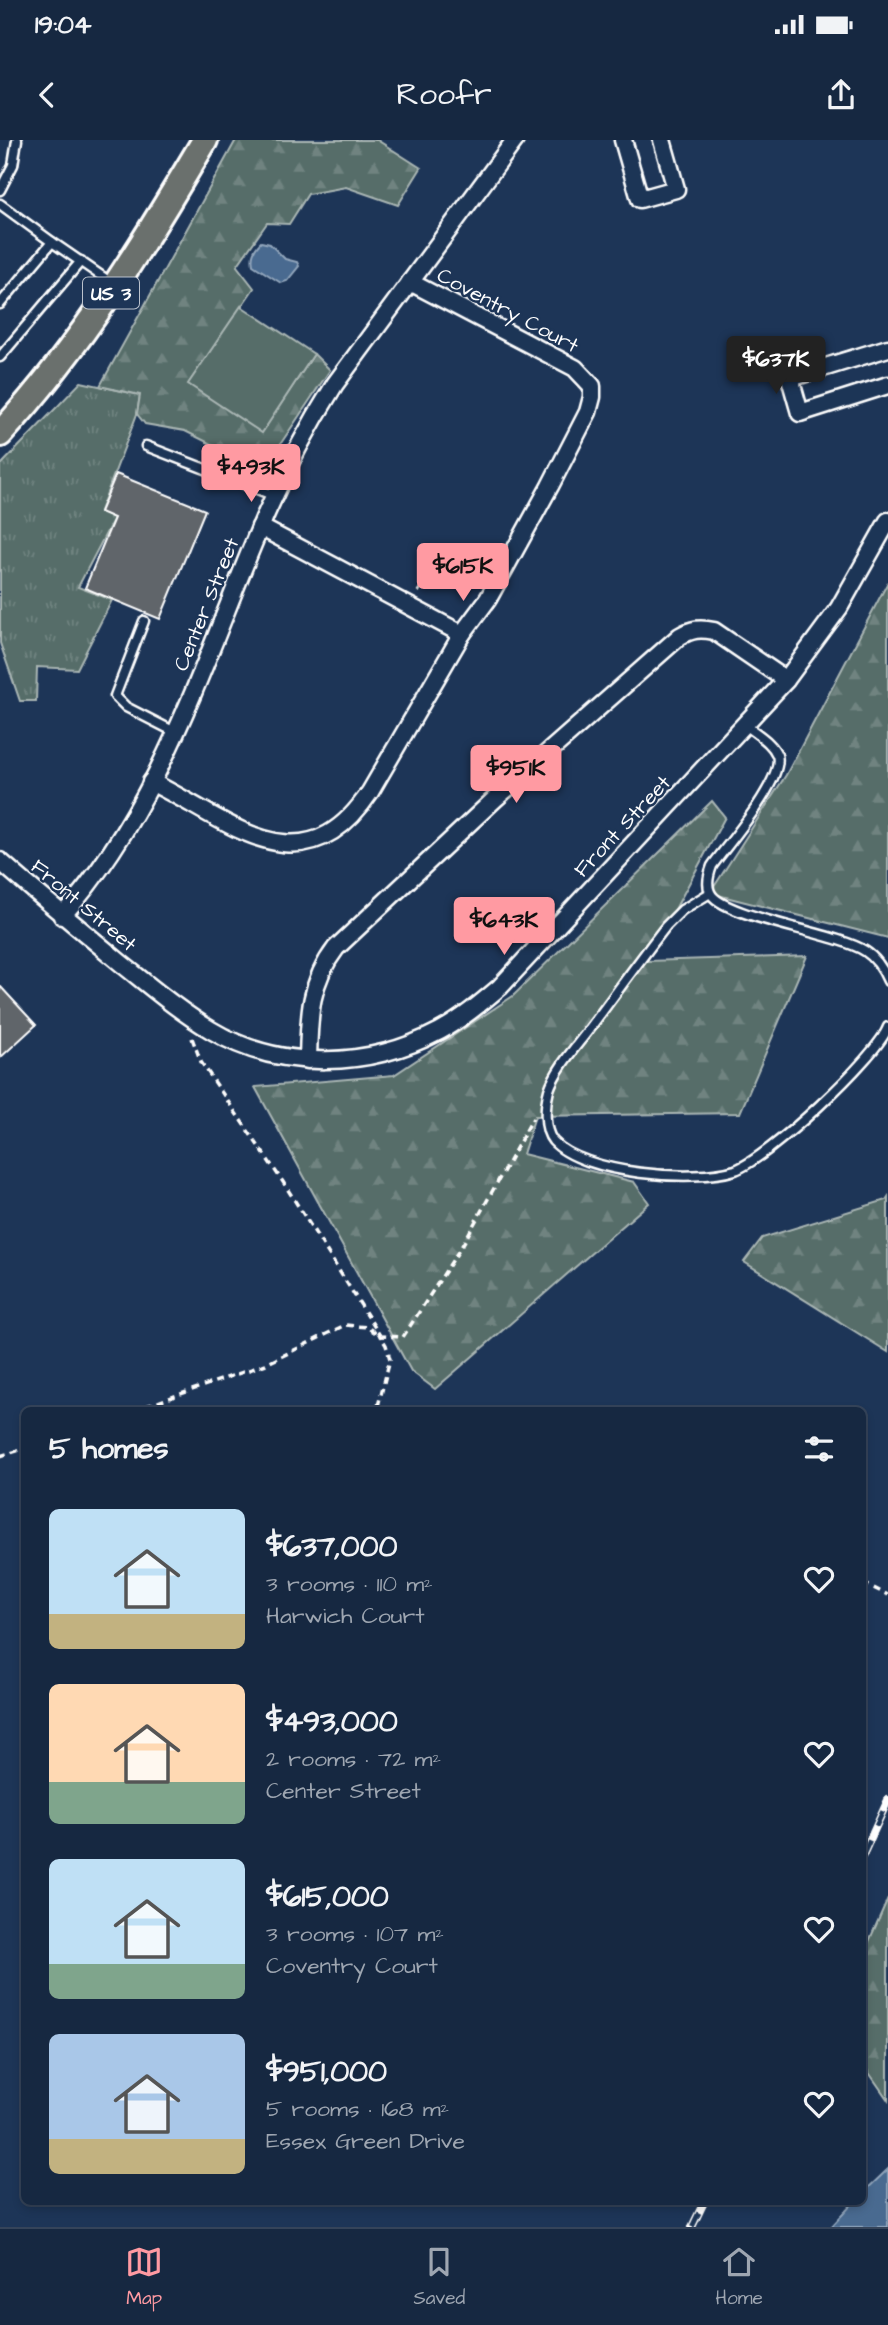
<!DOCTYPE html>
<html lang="en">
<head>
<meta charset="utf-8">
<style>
  :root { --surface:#162841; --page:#23344c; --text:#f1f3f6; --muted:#9ea6b1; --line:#35445a; --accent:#ff9aa2 }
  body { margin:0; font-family:"Architects Daughter",sans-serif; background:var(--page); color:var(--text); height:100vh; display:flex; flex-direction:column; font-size:26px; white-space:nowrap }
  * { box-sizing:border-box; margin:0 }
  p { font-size:23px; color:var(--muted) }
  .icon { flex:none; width:38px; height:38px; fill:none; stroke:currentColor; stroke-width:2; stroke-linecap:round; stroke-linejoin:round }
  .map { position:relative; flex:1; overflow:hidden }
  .sheet { position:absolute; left:21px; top:1267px; width:845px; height:798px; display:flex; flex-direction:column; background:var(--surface); border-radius:10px; box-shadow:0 4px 10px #0003,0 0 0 2px var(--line) }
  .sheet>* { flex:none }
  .price { position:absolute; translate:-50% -60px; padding:0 16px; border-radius:7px; background:var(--accent); color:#111; font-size:23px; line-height:46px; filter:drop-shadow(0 2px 4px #0008) }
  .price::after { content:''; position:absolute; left:50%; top:42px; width:21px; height:16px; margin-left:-10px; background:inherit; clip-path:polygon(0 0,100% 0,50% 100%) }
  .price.on { background:#222; color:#fff }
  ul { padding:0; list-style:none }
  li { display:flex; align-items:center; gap:21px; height:175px; padding:0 28px }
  li span { display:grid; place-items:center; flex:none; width:196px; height:140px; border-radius:10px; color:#555 }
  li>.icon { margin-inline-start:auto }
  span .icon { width:84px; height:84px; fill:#fffc; stroke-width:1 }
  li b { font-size:30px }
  h2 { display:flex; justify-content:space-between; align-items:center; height:84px; padding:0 28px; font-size:30px }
  .status { display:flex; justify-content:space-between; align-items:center; height:49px; padding:0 35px; background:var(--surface); direction:ltr }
  .status svg { height:19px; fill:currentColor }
  header { display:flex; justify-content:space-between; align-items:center; height:91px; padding:0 28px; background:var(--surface); font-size:32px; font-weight:600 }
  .menu { display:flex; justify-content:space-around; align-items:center; height:98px; border-top:2px solid var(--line); background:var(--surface); font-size:19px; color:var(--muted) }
  .menu a { display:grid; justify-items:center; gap:4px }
  .menu .on { color:var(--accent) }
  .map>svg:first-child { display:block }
</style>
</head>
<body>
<div class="status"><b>19:04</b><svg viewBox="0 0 49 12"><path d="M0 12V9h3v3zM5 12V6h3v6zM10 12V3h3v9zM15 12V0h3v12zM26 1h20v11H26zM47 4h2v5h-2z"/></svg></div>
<header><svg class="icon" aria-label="back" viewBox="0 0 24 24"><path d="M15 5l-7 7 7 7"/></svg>Roofr<svg class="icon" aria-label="share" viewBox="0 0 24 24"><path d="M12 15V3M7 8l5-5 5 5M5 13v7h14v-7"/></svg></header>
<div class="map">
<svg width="888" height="2087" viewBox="0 0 888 2087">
  <defs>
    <pattern id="grass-tufts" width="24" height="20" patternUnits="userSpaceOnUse" patternTransform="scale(1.75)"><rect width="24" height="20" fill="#566d69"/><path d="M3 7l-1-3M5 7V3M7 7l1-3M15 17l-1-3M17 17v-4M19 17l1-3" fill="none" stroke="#6f8380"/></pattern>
    <pattern id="forest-firs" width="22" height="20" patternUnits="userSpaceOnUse" patternTransform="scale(1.75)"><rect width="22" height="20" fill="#566d69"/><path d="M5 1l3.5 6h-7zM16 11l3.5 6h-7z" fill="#6f8380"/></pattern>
  </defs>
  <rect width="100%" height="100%" fill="#1d3557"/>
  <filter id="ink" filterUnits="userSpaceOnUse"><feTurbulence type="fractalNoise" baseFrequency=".0143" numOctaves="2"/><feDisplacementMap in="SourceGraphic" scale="14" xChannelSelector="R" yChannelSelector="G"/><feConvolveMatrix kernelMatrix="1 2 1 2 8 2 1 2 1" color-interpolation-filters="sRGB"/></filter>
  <g filter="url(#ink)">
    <path fill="url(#grass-tufts)" stroke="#aab6b4" stroke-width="2" d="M81 242 140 255 137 274 100 371 114 378 78 447 112 460 77 529 37 527 36 561H20L0 503V326Z"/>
    <g fill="url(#forest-firs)" stroke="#aab6b4" stroke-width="2">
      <path d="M236 0H377L421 28 398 65 346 47 308 54 289 84 267 83 237 126 254 148 189 243 262 292 314 214 330 230 263 330 185 291 145 284 137 274 140 255 100 246Z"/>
      <path d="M888 442V798L710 753 786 635Z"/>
      <path d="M712 661 725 677 647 821 807 816 740 973 535 976 523 1014 634 1042 649 1063 435 1249 411 1231 255 947 394 935 513 856Z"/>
      <path d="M888 1057V1212L744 1122 762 1098 886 1060Z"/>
      <path d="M888 1758V1960L863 1924V1815Z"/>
    </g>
    <path fill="#566d69" stroke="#aab6b4" stroke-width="2" d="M241 166 314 214 262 293 188 244Z"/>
    <g fill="#4a6b90" stroke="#92a6bc" stroke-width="2">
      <path d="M261 102 270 104 285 119 297 122 299 126 287 141 281 143 253 125C251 115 254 109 261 102Z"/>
      <path d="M888 2029V2087H831L854 2062H863V2053Z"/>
    </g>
    <g fill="#61656b" stroke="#fff" stroke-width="2">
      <path d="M116 334 205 370 160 479 85 448 114 378 100 372Z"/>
      <path d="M0 846 36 885 0 918Z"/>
    </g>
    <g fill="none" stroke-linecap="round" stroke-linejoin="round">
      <defs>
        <g id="lane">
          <path d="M0 50 13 25 17 0"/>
          <path d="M0 64 52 102"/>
          <path d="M0 164 52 102 113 144"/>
          <path d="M0 217 81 121"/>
          <path d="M146 306 275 356"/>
          <path d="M144 481 115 556 126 567 175 592"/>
          <path d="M746 585C756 594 772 602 777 615 785 639 727 705 712 726 709 734 706 744 710 752 720 777 835 792 865 811 876 818 883 829 888 841"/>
          <path d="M710 753 682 770 666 786C639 821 613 857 587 892 574 909 556 929 549 950 545 964 543 989 553 1001 583 1034 694 1043 735 1030 767 1019 877 917 888 887"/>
        </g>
        <g id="street">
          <path d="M623 0 640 59 676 49 662 0"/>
          <path d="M888 208 790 238 800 273 888 245"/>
          <path d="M260 387 462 494"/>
          <path d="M151 642C231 681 303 753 370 652L462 494 488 459 550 346 588 272 592 257V246L575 228 410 142"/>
          <path d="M0 721C40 756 81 790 122 824 151 847 179 871 211 890 281 932 370 928 440 891 462 879 481 863 500 847L786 540 839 468 888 381"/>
          <path d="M62 776C160 667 203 522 259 390 280 340 306 290 335 244L515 0"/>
          <path d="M308 920C309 877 309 843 336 808L496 658 680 496C692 489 700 488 714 491L786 540"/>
        </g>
        <path id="primary" d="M0 294C82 205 144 103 205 0"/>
      </defs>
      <use href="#lane" stroke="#fff" stroke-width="13"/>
      <use href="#street" stroke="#fff" stroke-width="21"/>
      <use href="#primary" stroke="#fff" stroke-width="30"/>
      <g stroke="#fff" stroke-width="3.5" stroke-dasharray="7 5" stroke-linecap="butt">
        <path d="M418 452 427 438"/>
        <path d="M192 898 201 922 283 1042 386 1205 390 1219 377 1270"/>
        <path d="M135 1270 266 1224 345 1185 367 1187 380 1196 403 1197 463 1104 533 978"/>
        <path d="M0 1316 24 1309"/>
        <path d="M863 1443 888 1455"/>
      </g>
      <use href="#lane" stroke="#1d3557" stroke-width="8"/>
      <use href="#street" stroke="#1d3557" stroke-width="16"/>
      <use href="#primary" stroke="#6a706d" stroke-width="24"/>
      <defs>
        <g id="rail">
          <path d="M863 1715 888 1660"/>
          <path d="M692 2087 704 2062"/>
        </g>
      </defs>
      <use href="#rail" stroke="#fff" stroke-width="8"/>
      <use href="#rail" stroke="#1d3557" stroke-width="5" stroke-dasharray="16" stroke-linecap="butt"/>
    </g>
  </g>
  <g text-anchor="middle" stroke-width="5" stroke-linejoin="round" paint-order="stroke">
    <rect fill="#1d3557" stroke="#bbc2cd" stroke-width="2" x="83" y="137.5" width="56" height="31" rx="5"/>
    <g font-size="19" font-weight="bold" fill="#fff">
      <text x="111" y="160">US 3</text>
    </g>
    <g font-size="21" fill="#fff" stroke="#1d3557">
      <text transform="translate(508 170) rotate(28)" y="7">Coventry Court</text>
      <text transform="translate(206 464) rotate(-68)" y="7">Center Street</text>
      <text transform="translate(622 686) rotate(-47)" y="7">Front Street</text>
      <text transform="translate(84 765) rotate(40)" y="7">Front Street</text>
    </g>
  </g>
</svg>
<b class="price on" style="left:776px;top:256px">$637K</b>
<b class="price" style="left:251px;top:364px">$493K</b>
<b class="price" style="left:463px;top:463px">$615K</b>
<b class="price" style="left:516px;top:665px">$951K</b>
<b class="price" style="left:504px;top:817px">$643K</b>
<section class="sheet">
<h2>5 homes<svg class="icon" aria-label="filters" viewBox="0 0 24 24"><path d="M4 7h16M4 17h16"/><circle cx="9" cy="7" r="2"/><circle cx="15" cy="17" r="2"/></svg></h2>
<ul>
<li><span style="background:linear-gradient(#bfe0f5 75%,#c2b280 0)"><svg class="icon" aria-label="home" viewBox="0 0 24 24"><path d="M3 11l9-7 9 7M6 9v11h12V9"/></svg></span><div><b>$637,000</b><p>3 rooms · 110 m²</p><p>Harwich Court</p></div><svg class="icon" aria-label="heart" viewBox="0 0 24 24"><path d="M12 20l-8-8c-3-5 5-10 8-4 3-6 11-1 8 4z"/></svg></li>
<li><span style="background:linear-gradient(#ffd9b3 70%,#7fa58c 0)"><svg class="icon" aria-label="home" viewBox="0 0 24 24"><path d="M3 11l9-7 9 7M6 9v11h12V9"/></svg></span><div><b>$493,000</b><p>2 rooms · 72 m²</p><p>Center Street</p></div><svg class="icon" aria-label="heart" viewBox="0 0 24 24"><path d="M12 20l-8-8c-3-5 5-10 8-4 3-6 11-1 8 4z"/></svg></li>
<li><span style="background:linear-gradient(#bfe0f5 75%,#7fa58c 0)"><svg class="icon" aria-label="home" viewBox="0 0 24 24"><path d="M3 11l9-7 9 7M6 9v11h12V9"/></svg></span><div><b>$615,000</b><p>3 rooms · 107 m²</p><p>Coventry Court</p></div><svg class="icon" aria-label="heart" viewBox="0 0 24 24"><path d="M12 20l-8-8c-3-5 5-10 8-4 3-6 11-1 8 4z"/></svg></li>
<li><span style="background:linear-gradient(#a9c7e8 75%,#c2b280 0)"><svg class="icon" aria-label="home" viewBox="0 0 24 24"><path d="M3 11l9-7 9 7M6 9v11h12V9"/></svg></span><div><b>$951,000</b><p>5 rooms · 168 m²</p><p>Essex Green Drive</p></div><svg class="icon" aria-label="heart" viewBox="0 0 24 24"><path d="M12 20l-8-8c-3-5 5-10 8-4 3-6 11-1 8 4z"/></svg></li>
</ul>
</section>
</div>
<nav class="menu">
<a class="on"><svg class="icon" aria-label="map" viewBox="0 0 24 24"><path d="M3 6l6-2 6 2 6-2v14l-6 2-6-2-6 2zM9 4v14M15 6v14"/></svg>Map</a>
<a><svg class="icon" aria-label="saved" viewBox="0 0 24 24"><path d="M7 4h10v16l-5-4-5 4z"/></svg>Saved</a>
<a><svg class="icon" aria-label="home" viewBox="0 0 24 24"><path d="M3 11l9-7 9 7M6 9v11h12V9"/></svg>Home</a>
</nav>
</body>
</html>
